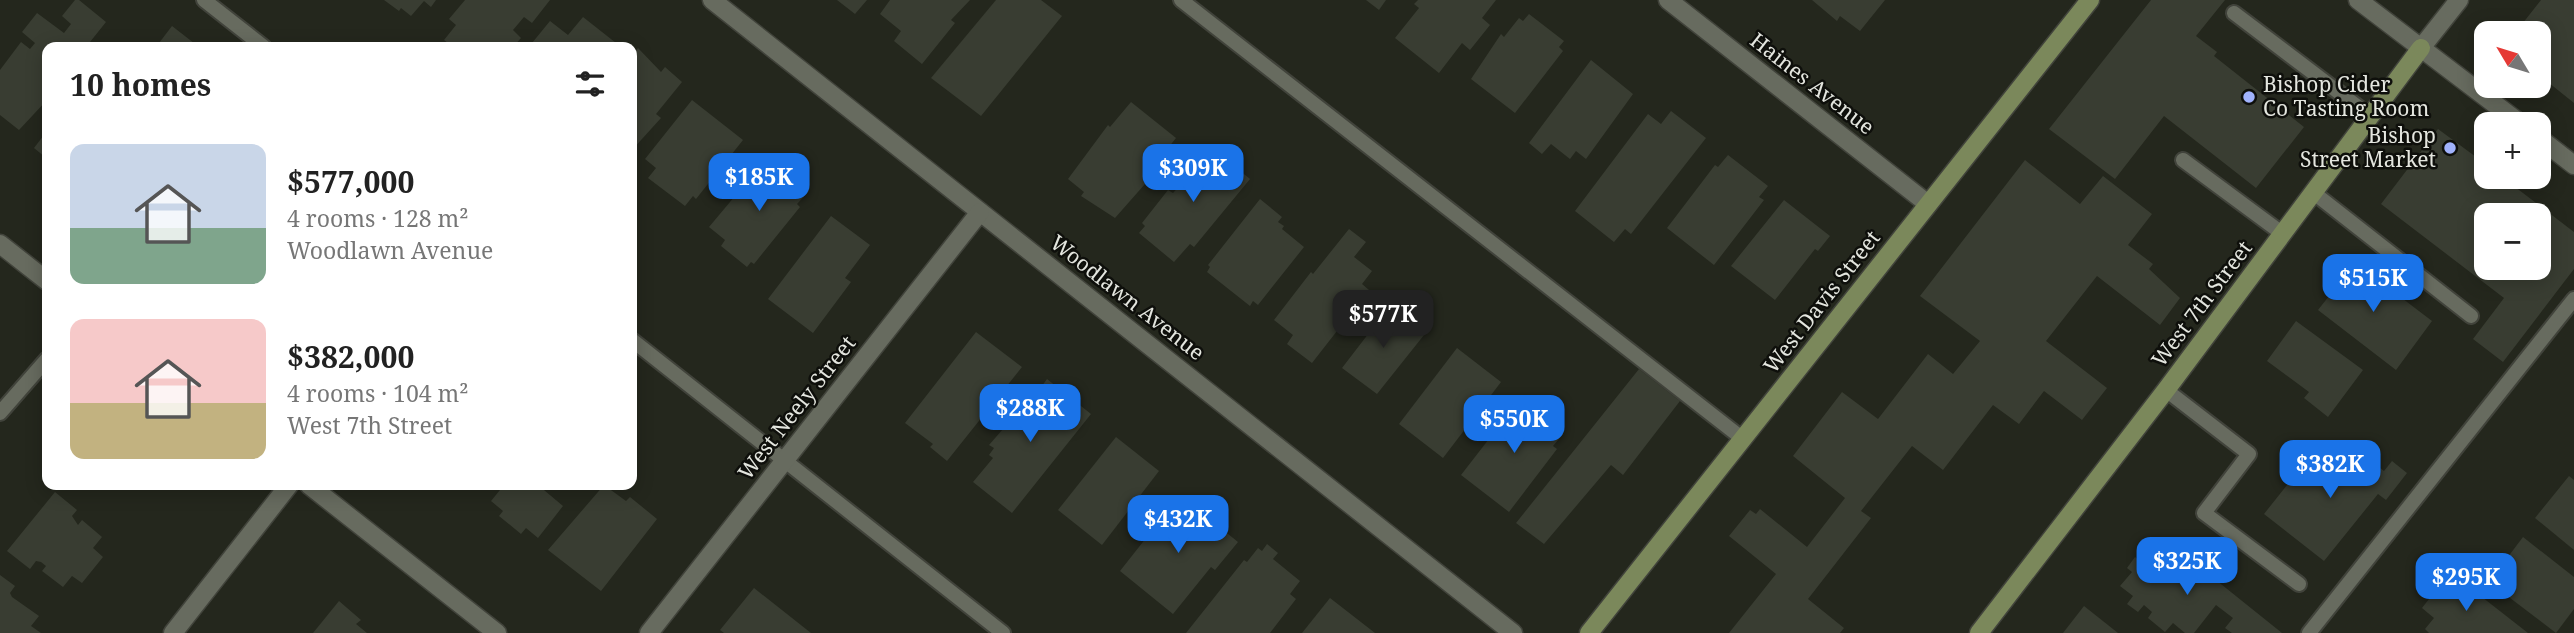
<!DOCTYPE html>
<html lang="en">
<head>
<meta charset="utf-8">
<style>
  :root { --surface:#fff; --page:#f6f6f6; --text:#222; --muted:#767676; --accent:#1a73e8 }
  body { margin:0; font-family:"Noto Serif",serif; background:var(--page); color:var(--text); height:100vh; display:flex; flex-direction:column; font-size:26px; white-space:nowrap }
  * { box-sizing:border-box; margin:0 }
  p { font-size:23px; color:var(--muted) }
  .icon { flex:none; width:38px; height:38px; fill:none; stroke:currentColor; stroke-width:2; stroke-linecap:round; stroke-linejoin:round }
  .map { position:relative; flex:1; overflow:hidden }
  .details { position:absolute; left:42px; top:42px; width:595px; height:448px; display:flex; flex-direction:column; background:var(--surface); border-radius:14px; box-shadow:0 4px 18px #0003 }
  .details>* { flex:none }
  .needle { width:46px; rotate:308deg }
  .fabs { position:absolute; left:2474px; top:21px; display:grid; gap:14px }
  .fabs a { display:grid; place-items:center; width:77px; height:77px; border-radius:14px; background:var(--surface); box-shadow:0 4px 18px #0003; font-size:35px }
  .price { position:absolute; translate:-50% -60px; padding:0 16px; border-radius:14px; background:var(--accent); color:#fff; font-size:23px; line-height:46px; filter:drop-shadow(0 2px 4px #0008) }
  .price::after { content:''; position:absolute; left:50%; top:42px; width:21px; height:16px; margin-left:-10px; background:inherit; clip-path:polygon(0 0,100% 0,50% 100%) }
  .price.current { background:#222; color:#fff }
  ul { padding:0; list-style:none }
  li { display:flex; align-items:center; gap:21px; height:175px; padding:0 28px }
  li span { display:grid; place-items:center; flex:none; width:196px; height:140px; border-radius:14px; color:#555 }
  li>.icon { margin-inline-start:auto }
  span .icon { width:84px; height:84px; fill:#fffc; stroke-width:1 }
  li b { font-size:30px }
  h2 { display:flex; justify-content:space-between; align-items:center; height:84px; padding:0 28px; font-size:30px }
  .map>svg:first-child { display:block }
</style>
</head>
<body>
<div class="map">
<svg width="2574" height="633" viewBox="0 0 2574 633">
  <rect width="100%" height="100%" fill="#24271d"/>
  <g fill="#393d32" fill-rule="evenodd">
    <path d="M75 0H79L106 22 86 47H47V100L19 130 0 115V70L21 42 30 49 35 43 22 32 37 13 64 33 71 24 62 16Z"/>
    <path d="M384 0H436L431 7 424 1 411 16 401 8 399 11Z"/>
    <path d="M465 0H550L532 23 524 17 513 30 521 38 513 47H453L444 40 456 25 449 19Z"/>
    <path d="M837 0H867L855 14Z"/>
    <path d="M890 0H970L951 20 955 23 922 64 894 41 901 31 880 14Z"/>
    <path d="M996 0H1041L1062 16 981 116 931 78Z"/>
    <path d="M1366 0H1386L1379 10Z"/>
    <path d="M1418 0H1496L1482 18 1490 25 1470 50 1462 43 1439 73 1395 38 1419 8 1414 4Z"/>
    <path d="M1812 0H1885L1860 31 1840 16 1837 21Z"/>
    <path d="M2151 0H2225L2196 36 2217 52 2214 56 2304 127 2256 188 2164 116 2115 179 2049 129Z"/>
    <path d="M2541 0H2574V103L2539 75V33H2515Z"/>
    <path d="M1529 14 1564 41 1559 47 1563 51 1515 113 1471 79 1501 34 1504 37 1519 18 1523 21Z"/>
    <path d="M583 17 616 43 613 47H537L532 43 550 21 568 35Z"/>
    <path d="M172 26 199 47H156Z"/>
    <path d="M638 48 661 72 665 67 682 82 656 114 661 118 632 150V49L635 52Z"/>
    <path d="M1591 60 1633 94 1586 159 1576 151 1570 159 1551 144 1542 154 1529 143Z"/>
    <path d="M692 100 743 140 696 199 693 196 685 206 648 178 656 168 645 159Z"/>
    <path d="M1131 102 1176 138 1148 173 1152 176 1115 218 1081 196 1084 192 1068 179 1108 125 1110 127Z"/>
    <path d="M1671 111 1706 138 1631 234 1625 229 1614 242 1575 211 1648 114 1661 124Z"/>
    <path d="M2438 129 2487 165V177H2502L2574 232V269L2503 362 2473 339 2504 298 2381 204ZM2487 215H2539V268H2487Z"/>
    <path d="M47 131V155L45 157 34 148Z"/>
    <path d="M1211 147 1250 179 1194 247 1190 244 1174 262 1139 233 1145 226 1142 223 1168 190 1173 193 1184 181 1178 177 1196 155 1202 159Z"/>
    <path d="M1728 155 1768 186 1759 197 1764 200 1714 265 1667 228 1715 165 1718 167Z"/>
    <path d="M767 158 809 191 797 204 800 207 754 264 751 262 747 267 721 246 725 240 709 227Z"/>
    <path d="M2025 160 2080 204 2103 176 2152 214 2128 245 2153 264 2149 269 2180 298 2160 325 2097 276 2046 341 2107 388 2082 420 2044 391 2019 424 1993 405 1943 470 1912 446 1861 511 1871 518 1808 599 1844 628 1840 633H1729L1776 574 1729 536 1750 510 1756 514 1760 509 1807 547 1845 498 1793 456 1842 392 1878 419 1928 354 1953 374 1980 341 1920 296Z"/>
    <path d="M1260 199 1282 217 1278 222 1284 226 1282 229 1304 247 1258 305 1253 301 1250 306 1207 272 1210 267 1208 265Z"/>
    <path d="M1784 200 1830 236 1818 251 1815 249 1775 300 1731 266Z"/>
    <path d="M831 216 870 245 845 278 851 282 813 333 768 299Z"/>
    <path d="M1349 229 1366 242 1354 257 1372 271 1362 284 1369 290 1312 363 1287 344 1293 335 1274 320 1311 272 1313 274Z"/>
    <path d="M2348 257 2432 321 2396 370 2318 310 2333 291 2326 285Z"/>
    <path d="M1381 302 1424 335 1377 394 1342 368 1382 316 1375 310Z"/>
    <path d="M2296 321 2363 370 2328 417 2304 398 2309 392 2267 361Z"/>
    <path d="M976 332 1022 367 947 461 930 447 933 444 905 423Z"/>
    <path d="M1457 348 1501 382 1443 458 1399 424Z"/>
    <path d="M1639 369 1680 401 1623 475 1611 465 1544 544 1516 523Z"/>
    <path d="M1047 379 1091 414 1012 513 973 482 993 458 989 455 994 448 989 445 1003 429 999 426 1014 406 1017 408 1032 391 1036 394Z"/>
    <path d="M1523 395 1547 414 1543 419 1563 434 1553 446 1557 449 1509 512 1461 475Z"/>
    <path d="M1116 437 1159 471 1102 545 1058 510Z"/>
    <path d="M2317 447 2354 476 2369 459 2384 471 2392 461 2407 473 2386 500 2378 494 2324 561 2264 514Z"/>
    <path d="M2569 476 2574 480V550L2535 518Z"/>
    <path d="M504 485H538L563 506 538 538 526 528 521 534 499 516 503 511 491 501Z"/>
    <path d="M604 485 626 501 630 497 657 519 601 591 548 550Z"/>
    <path d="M55 492 77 510 72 516 78 525 82 520 102 537 93 548 103 557 82 583 72 576 63 587 42 571 46 566 41 562 36 561 30 569 7 551Z"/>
    <path d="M1180 495 1238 542 1215 570 1211 567 1173 614 1120 571Z"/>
    <path d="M2523 537 2574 577V609L2556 633 2489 582Z"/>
    <path d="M1267 544 1278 553 1273 559 1300 581 1290 594 1296 599 1270 633H1186L1244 560 1247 562 1258 548 1262 551Z"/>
    <path d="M2151 549 2180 573 2191 560 2282 633H2232L2225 628 2233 618 2216 605 2194 633H2185L2173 623 2165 632 2148 618 2152 612 2144 605 2138 612 2127 604 2133 596 2120 586 2132 572 2127 568 2135 557 2141 562Z"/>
    <path d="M0 575 15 586 10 593 12 597 39 616 31 626 41 633H0Z"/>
    <path d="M2443 581 2456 592 2464 583 2528 633H2429L2425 629 2434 618 2422 608Z"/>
    <path d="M754 588 811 633H724L720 630Z"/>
    <path d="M1330 598 1375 633H1302Z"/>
    <path d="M339 601 361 620 356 624 367 633H313Z"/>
    <path d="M2084 606 2118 633H2063Z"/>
  </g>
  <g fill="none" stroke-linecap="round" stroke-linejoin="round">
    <defs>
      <g id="lane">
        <path d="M204 0 264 47"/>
        <path d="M1181 0 1743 439"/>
        <path d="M2234 13 2370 116"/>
        <path d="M2183 160 2283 234"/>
        <path d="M2314 193 2471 316"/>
        <path d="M632 340 1003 633"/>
        <path d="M2166 390 2249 454 2204 513 2299 584"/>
        <path d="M0 413 47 359"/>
        <path d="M2309 633 2574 299"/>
      </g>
      <g id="street">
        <path d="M712 0 1513 633"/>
        <path d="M1668 0 1928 204"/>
        <path d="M2358 0 2521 124"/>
        <path d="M2421 48 2459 0"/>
        <path d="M2539 138 2574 165"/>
        <path d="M0 244 47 281"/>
        <path d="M309 485 497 633"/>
        <path d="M173 633 289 485"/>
        <path d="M649 633 980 212"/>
      </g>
      <g id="secondary">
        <path d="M1589 633 2090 0"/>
        <path d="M1979 633 2166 390 2421 48"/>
      </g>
    </defs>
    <use href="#lane" stroke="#41433b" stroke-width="18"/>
    <use href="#street" stroke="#41433b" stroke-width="21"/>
    <use href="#secondary" stroke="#41433b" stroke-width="21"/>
    <use href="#lane" stroke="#676b5f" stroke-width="14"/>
    <use href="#street" stroke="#676b5f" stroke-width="18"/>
    <use href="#secondary" stroke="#7b885b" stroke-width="18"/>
  </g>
  <g fill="#a1b3fd" stroke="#0e0f0b" stroke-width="2.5">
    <circle cx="2249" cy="97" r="7"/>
    <circle cx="2450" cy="148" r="7"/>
  </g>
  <g text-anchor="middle" stroke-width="5" stroke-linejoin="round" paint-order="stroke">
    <g font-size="21" fill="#e4e6df" stroke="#0e0f0b">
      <text transform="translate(1812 84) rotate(38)" y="7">Haines Avenue</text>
      <text transform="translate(1127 298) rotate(38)" y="7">Woodlawn Avenue</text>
      <text transform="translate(1822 302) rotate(-52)" y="7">West Davis Street</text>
      <text transform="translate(2202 304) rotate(-53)" y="7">West 7th Street</text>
      <text transform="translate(797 408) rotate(-52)" y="7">West Neely Street</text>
    </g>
    <g font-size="21" fill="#e4e6df" stroke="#0e0f0b" text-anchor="start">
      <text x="2263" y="92">Bishop Cider<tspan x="2263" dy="24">Co Tasting Room</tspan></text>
      <text x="2436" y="143" text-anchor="end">Bishop<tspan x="2436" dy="24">Street Market</tspan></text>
    </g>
  </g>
</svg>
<div class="fabs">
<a><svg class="needle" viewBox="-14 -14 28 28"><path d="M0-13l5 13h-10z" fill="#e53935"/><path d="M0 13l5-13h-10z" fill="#767676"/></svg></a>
<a>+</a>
<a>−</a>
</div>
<b class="price" style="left:1193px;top:204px">$309K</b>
<b class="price" style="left:759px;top:213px">$185K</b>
<b class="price" style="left:2373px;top:314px">$515K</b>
<b class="price current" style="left:1383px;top:350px">$577K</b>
<b class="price" style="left:1030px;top:444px">$288K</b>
<b class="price" style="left:1514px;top:455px">$550K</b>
<b class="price" style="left:2330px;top:500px">$382K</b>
<b class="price" style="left:1178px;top:555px">$432K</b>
<b class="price" style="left:2187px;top:597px">$325K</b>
<b class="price" style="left:2466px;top:613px">$295K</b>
<section class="details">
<h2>10 homes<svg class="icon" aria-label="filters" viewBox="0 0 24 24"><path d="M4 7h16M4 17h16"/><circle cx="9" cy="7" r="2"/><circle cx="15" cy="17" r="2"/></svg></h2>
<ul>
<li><span style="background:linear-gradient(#c9d6e8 60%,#7fa58c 0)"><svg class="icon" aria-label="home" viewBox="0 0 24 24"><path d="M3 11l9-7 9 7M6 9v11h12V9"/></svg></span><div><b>$577,000</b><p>4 rooms · 128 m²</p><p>Woodlawn Avenue</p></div></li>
<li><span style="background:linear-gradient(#f6c9c9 60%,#c2b280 0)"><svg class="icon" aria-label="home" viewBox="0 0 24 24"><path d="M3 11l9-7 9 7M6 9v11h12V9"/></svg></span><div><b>$382,000</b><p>4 rooms · 104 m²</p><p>West 7th Street</p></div></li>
</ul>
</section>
</div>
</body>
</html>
